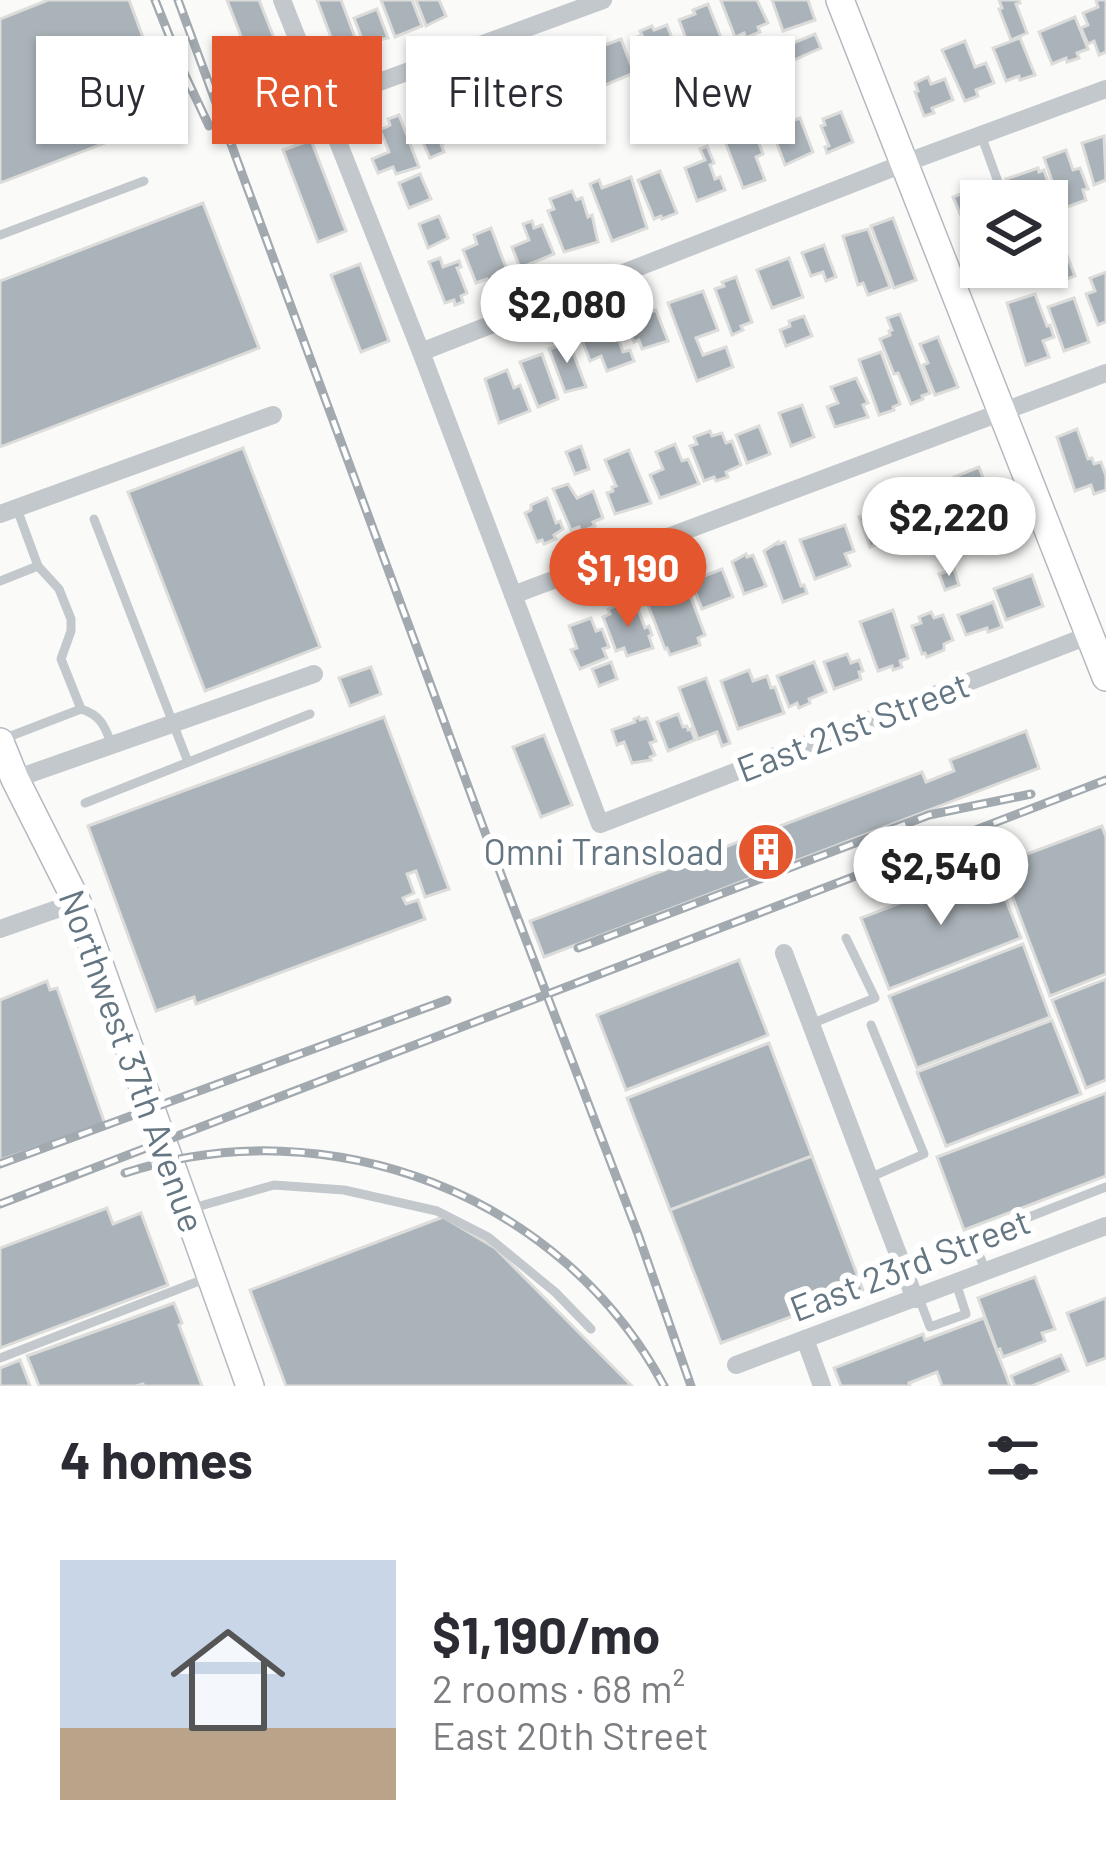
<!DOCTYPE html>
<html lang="en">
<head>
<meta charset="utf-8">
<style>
  :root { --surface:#fff; --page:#f2f2f3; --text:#2b2b33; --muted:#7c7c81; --accent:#e4572e }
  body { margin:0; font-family:Barlow,sans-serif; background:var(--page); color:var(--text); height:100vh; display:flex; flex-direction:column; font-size:45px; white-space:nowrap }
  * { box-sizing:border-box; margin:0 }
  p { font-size:39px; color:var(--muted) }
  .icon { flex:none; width:66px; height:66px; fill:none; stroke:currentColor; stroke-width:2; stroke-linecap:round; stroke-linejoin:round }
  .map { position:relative; height:1386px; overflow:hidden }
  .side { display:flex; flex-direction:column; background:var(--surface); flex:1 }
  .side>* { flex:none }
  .hud { position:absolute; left:36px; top:36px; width:1035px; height:108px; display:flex; gap:24px }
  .tools { position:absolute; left:960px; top:180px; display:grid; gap:24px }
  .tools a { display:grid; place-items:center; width:108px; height:108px; border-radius:0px; background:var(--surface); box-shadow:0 3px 9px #0004; font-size:60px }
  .price { position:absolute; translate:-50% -102px; padding:0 27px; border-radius:42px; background:#fff; color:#222; font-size:39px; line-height:78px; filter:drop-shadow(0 3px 6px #0008) }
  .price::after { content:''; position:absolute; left:50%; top:72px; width:36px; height:27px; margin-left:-18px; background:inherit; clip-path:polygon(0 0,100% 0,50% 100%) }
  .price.on { background:var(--accent); color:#fff }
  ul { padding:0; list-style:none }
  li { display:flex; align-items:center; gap:36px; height:300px; padding:0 60px }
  li span { display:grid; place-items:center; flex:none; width:336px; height:240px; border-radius:0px; color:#555 }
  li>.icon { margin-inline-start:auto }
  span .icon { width:144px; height:144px; fill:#fffc; stroke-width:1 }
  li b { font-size:51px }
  h2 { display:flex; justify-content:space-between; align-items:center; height:144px; padding:0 60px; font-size:51px }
  .tag { padding:0 42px; border-radius:0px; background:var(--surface); box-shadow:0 3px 9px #0004; font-size:42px; line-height:108px }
  .tag.on { background:var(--accent); color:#fff }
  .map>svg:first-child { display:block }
</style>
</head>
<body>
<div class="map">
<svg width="1106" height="1386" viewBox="0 0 1106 1386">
  <rect width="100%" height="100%" fill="#fafaf8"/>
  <g fill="#aab3b9" stroke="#dcdcda" stroke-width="3">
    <path d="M48 0H129L173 117 0 183V19Z"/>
    <path d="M227 0H259L287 71 276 75 278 81 261 88Z"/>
    <path d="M317 0H341L359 48 338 56Z"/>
    <path d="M381 0H412L422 26 395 37Z"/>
    <path d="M416 0H439L446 16 426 26Z"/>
    <path d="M724 0H757L768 23 758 27 760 32 746 38 744 33 735 37 721 1Z"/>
    <path d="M772 0H808L815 20 783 31Z"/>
    <path d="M999 0H1019L1020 3 1016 4 1027 33 1011 40 999 9 1002 8Z"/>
    <path d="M1096 0H1106V52L1099 55 1094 41 1088 44 1081 28 1088 25 1083 13 1098 7Z"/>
    <path d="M708 4 722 40 689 47 679 20 695 14 693 10Z"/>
    <path d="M377 9 388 38 364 44 354 18Z"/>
    <path d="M1075 17 1088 49 1077 53 1079 58 1067 62 1066 58 1052 64 1039 32Z"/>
    <path d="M667 25 677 51 667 54 668 58 653 64 650 56 643 59 635 38 642 35 640 31 652 26 654 30Z"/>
    <path d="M815 34 821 48 794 60 788 45Z"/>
    <path d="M1020 38 1035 75 1020 80 1019 76 1006 81 993 48Z"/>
    <path d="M621 39 634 73 603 86 589 51Z"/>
    <path d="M965 41 975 67 986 63 994 83 976 90 978 96 965 101 942 50Z"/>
    <path d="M567 57 569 62 577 60 590 95 560 106 546 70 554 67 552 63Z"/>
    <path d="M536 75 549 109 515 122 502 88Z"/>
    <path d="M928 77 931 84 945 79 953 100 932 108 934 113 924 116 915 92 918 91 915 83Z"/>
    <path d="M480 96 494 127 470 136 458 105Z"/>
    <path d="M446 104 456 129 443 134 447 142 441 144 444 152 430 158 412 118Z"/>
    <path d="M745 105 763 154 756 157 765 180 743 188 715 116Z"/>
    <path d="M841 112 853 142 827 153 825 147 829 146 821 126 825 125 823 119Z"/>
    <path d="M399 115 419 167 396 174 393 167 378 173 372 159 389 152 380 130 390 125 388 119Z"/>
    <path d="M800 118 813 152 785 165 771 128Z"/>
    <path d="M1104 136 1106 180 1094 185 1082 143Z"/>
    <path d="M311 140 346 231 318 242 283 150Z"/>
    <path d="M707 146 714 163 710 165 715 179 720 177 725 190 697 201 685 168 705 160 700 149Z"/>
    <path d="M1066 150 1073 170 1080 168 1088 189 1083 190 1086 200 1062 209 1044 158Z"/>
    <path d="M1038 168 1039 172 1044 170 1054 200 1050 202 1051 206 1047 207V201H1009L1013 198 1006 179Z"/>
    <path d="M660 171 677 213 662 219 661 216 654 219 638 180Z"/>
    <path d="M420 174 431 199 409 208 399 183Z"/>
    <path d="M631 177 647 228 612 241 590 184 599 180 602 188Z"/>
    <path d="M971 190 981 215V255L978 256 953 197Z"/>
    <path d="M572 191 576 200 582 198 588 217 592 215 598 242 564 252 548 211 554 209 550 199Z"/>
    <path d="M203 203 259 348 0 447V281Z"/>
    <path d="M439 216 448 238 428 248 419 224Z"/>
    <path d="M893 218 916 280 894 288 871 226Z"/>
    <path d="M532 221 534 228 542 225 554 254 520 268 512 247 529 240 523 224Z"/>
    <path d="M1053 223 1062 246 1047 252V226Z"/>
    <path d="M491 228 507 270 503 271 505 278 489 285 487 279 476 283 463 250 477 244 474 235Z"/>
    <path d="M868 229 890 287 868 295 863 283 858 285 843 236Z"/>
    <path d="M824 245 836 277 826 281 823 272 811 276 802 253Z"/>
    <path d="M1065 250 1075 276 1057 283 1051 266 1035 273 1033 267H1047V257Z"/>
    <path d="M440 258 443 267 459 261 461 267 457 268 467 293 461 296 463 302 455 305 454 300 445 303 429 262Z"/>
    <path d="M789 258 803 297 772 308 757 270Z"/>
    <path d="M360 264 389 341 361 352 331 275Z"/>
    <path d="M1106 272V322L1098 325 1086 294 1095 291 1090 278Z"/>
    <path d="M736 277 752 322 741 326 743 330 732 335 715 289 724 286 722 282Z"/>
    <path d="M703 291 718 330 696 338 703 355 726 347 733 367 697 381 668 303Z"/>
    <path d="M1035 294 1047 326 1050 325 1054 337 1043 341 1049 357 1026 365 1007 303Z"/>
    <path d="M1074 298 1089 342 1064 351 1048 307Z"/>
    <path d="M656 310 668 341 642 349 639 340 634 342 626 322 642 311 643 315Z"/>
    <path d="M900 314 930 393 922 396 923 399 911 404 898 373 894 374 880 339 890 335 889 331 892 330 887 318Z"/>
    <path d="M804 316 812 336 786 346 780 330 790 326 789 321Z"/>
    <path d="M613 324 623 352 630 350 634 361 607 371 601 356 590 361 582 340Z"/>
    <path d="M567 337 586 387 565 392 549 349 558 346 557 341Z"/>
    <path d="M938 337 958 387 935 395 923 365 928 363 920 344Z"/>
    <path d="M881 352 900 404 893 407 894 410 879 415 859 360Z"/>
    <path d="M542 354 558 399 538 407 520 362Z"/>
    <path d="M507 370 514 388 520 385 530 411 499 423 485 379Z"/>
    <path d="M856 378 868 403 863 405 868 417 835 427 827 407 838 403 831 387Z"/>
    <path d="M802 405 814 437 791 446 779 413Z"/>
    <path d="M759 426 770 454 747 463 736 435Z"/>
    <path d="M1077 429 1088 459 1092 458 1094 464 1101 462 1106 476V490L1094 494 1091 485 1075 491 1057 437Z"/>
    <path d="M710 431 712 436 722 433 726 443 732 441 741 465 726 472 728 477 716 481 714 477 704 481 690 446 697 444 694 437Z"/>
    <path d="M675 444 682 461 688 459 699 484 660 498 650 475 663 469 656 452Z"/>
    <path d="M581 446 589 469 575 474 566 452Z"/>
    <path d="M243 448 320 647 205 691 128 492Z"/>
    <path d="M629 450 651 503 615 514 607 493 613 491 612 487 616 486 605 460Z"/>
    <path d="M979 467 993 504 967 512 954 477Z"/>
    <path d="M568 484 577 498 593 491 603 518 593 522 595 526 581 532 579 527 571 530 553 489Z"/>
    <path d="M946 488 953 505 944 508 948 520 925 529 913 498Z"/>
    <path d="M547 498 556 523 560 521 563 529 554 535 556 539 544 544 542 540 537 542 525 513 531 510V505Z"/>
    <path d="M881 509 893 539 870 547 859 517Z"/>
    <path d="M845 525 854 551 845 554 850 566 815 579 800 540Z"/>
    <path d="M778 542V544L785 542 801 586 804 585 807 593 783 602 764 551Z"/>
    <path d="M746 554 747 557 753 555 766 586 744 594 732 562Z"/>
    <path d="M722 569 733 597 702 609 691 581Z"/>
    <path d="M954 569 959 585 945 590 939 574Z"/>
    <path d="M1032 575 1043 606 1006 620 994 589Z"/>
    <path d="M668 583 671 589 681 586 685 597 690 595 705 635 698 638 700 645 670 655 667 648 665 649 643 592Z"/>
    <path d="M993 602 1002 627 988 632 987 628 966 635 958 615Z"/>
    <path d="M623 603 625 608 636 604 645 628 649 626 652 635 649 636 653 648 627 656 624 648 616 651 603 617 610 614 608 609Z"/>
    <path d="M893 610 908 658 900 661 902 667 893 670 892 666 878 671 860 622Z"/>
    <path d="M931 612 934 618 943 615 953 640 944 644V650L927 657 925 653 922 654 912 626 921 623 919 617Z"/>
    <path d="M591 618 596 631 602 629 609 647 603 649 607 658 580 669 571 650 577 648 569 626Z"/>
    <path d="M847 654 851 663 859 660 863 671 859 672 861 679 834 689 824 662Z"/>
    <path d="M611 662 617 679 599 686 592 669Z"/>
    <path d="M814 662 826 692 809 699 810 703 799 708 797 703 789 707 777 676Z"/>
    <path d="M371 667 381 694 350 706 339 678Z"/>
    <path d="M749 670 753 681 767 676 771 688 775 687 784 713 738 729 721 681Z"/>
    <path d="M706 678 730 743 722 746 717 732 698 739 679 688Z"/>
    <path d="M678 714 683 727 687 726 688 730 691 729 695 740 668 751 657 722Z"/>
    <path d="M384 717 449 889 425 897 416 871 407 874 414 893 403 898 406 904 418 900 425 919 196 1004 194 997 156 1011 88 826Z"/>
    <path d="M639 717 640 720 647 718 656 741 650 743 655 755 650 757 651 760 632 763 624 742 617 745 612 730 635 722 634 719Z"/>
    <path d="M1026 731 1039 768 544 957 530 921 922 772 926 782 954 771 950 760Z"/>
    <path d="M544 735 572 805 541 817 513 747Z"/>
    <path d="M1102 826 1106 837V974L1050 996 1000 864Z"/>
    <path d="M993 867 1021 938 889 989 861 918Z"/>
    <path d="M1023 944 1050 1017 917 1068 889 996Z"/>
    <path d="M739 960 768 1035 626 1090 597 1015Z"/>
    <path d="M1106 979V1080L1086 1088 1052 1000Z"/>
    <path d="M47 981 50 990 57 988 105 1124 0 1160V1000Z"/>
    <path d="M1052 1020 1081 1094 946 1146 917 1072Z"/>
    <path d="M769 1043 812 1156 670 1210 627 1098Z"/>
    <path d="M1106 1093V1176L964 1230 937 1157Z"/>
    <path d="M812 1156 863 1290 721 1343 670 1210Z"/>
    <path d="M107 1208 113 1224 141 1213 168 1285 0 1348V1248Z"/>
    <path d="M443 1217 495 1248 632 1386H286L250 1290Z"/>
    <path d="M1035 1277 1055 1329 1042 1333 1045 1341 1003 1357 1000 1349 997 1350 978 1298Z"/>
    <path d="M1106 1298V1358L1087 1365 1067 1313Z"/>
    <path d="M174 1303 182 1323 179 1325 202 1386H144L143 1384 136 1386H39L27 1356Z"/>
    <path d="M984 1318 1010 1386H942L937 1372 909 1383 910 1386H841L834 1368 923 1334 925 1340Z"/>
    <path d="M1061 1355 1068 1371 1032 1386H1015L1011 1376Z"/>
    <path d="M20 1360 30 1386H0V1368Z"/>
  </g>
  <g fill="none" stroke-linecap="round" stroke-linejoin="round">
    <defs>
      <g id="secondary">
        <path d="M840 0 1106 677"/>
        <path d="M0 742 15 779 77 902 250 1386"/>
      </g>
    </defs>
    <use href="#secondary" stroke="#b3babf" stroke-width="30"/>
    <g stroke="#c3c8cc" stroke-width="9">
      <path d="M981 135 1005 201"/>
      <path d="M0 235 144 181"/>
      <path d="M17 509 38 566 59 589 71 619V631L61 659 81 709C101 715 105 727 112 745"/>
      <path d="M94 519 188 762"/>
      <path d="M0 581 38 566"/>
      <path d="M3 739 81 709"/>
      <path d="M85 803 310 714"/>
      <path d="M811 1024 875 998 846 938"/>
      <path d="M869 1178 924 1154 871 1025"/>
      <path d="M193 1208 274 1185 344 1190 437 1211 488 1237 555 1292 591 1329"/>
      <path d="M986 1272 973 1239 1106 1187"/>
      <path d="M919 1298 930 1327 966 1314 956 1283"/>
      <path d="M0 1358 207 1278"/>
    </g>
    <g stroke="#c3c8cc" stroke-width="18">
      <path d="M282 0 421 352 600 824 1090 635"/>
      <path d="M322 103 603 0"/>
      <path d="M421 352 905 163 1106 89"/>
      <path d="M0 514 273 415"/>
      <path d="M513 595 1106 373"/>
      <path d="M15 779 314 674"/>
      <path d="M0 929 77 902"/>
      <path d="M784 953 915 1299"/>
      <path d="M805 1339 822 1386"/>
      <path d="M736 1365 1106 1226"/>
    </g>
    <use href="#secondary" stroke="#fff" stroke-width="27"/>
    <defs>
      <g id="rail">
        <path d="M155 0 185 75 209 126"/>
        <path d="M178 0 486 835 638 1234 691 1386"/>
        <path d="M578 948 929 815 1031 794"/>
        <path d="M0 1164 447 1000"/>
        <path d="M125 1173C330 1106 562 1195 664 1386"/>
        <path d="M0 1204 1106 780"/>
      </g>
    </defs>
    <use href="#rail" stroke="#a2aab0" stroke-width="9"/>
    <use href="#rail" stroke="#fff" stroke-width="4.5" stroke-dasharray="14" stroke-linecap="butt"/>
  </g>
  <defs>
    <symbol id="building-disc" viewBox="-11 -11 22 22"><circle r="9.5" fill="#e4572e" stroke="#fff"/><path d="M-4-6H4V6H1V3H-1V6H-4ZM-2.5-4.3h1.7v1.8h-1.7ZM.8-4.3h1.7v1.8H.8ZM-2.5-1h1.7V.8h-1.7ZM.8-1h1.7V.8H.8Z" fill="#fff"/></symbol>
  </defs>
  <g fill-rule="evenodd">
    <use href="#building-disc" x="733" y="819" width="66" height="66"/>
  </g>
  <g text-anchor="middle" stroke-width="12" stroke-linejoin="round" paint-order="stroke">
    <g font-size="36" fill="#657683" stroke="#fff">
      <text transform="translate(853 727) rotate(-21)" y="13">East 21st Street</text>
      <text transform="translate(132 1061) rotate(70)" y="13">Northwest 37th Avenue</text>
      <text transform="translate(910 1265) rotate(-21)" y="13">East 23rd Street</text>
    </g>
    <g font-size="36" fill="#657683" stroke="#fff" text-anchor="end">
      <text x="724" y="865">Omni Transload</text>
    </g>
  </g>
</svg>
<div class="tools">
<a><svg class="icon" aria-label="layers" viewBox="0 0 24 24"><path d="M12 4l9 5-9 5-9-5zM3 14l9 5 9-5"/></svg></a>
</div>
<b class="price" style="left:567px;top:366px">$2,080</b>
<b class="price" style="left:949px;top:579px">$2,220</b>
<b class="price on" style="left:628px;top:630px">$1,190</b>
<b class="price" style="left:941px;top:928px">$2,540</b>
<div class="hud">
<a class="tag">Buy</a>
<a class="tag on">Rent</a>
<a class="tag">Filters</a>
<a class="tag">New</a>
</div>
</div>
<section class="side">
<h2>4 homes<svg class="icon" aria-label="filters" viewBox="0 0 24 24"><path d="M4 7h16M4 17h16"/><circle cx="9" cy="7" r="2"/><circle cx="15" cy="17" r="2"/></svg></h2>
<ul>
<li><span style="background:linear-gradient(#c9d6e8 70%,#b9a48a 0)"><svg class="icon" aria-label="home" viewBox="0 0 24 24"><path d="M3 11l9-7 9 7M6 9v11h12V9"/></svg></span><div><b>$1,190/mo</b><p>2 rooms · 68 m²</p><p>East 20th Street</p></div></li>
</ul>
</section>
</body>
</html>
